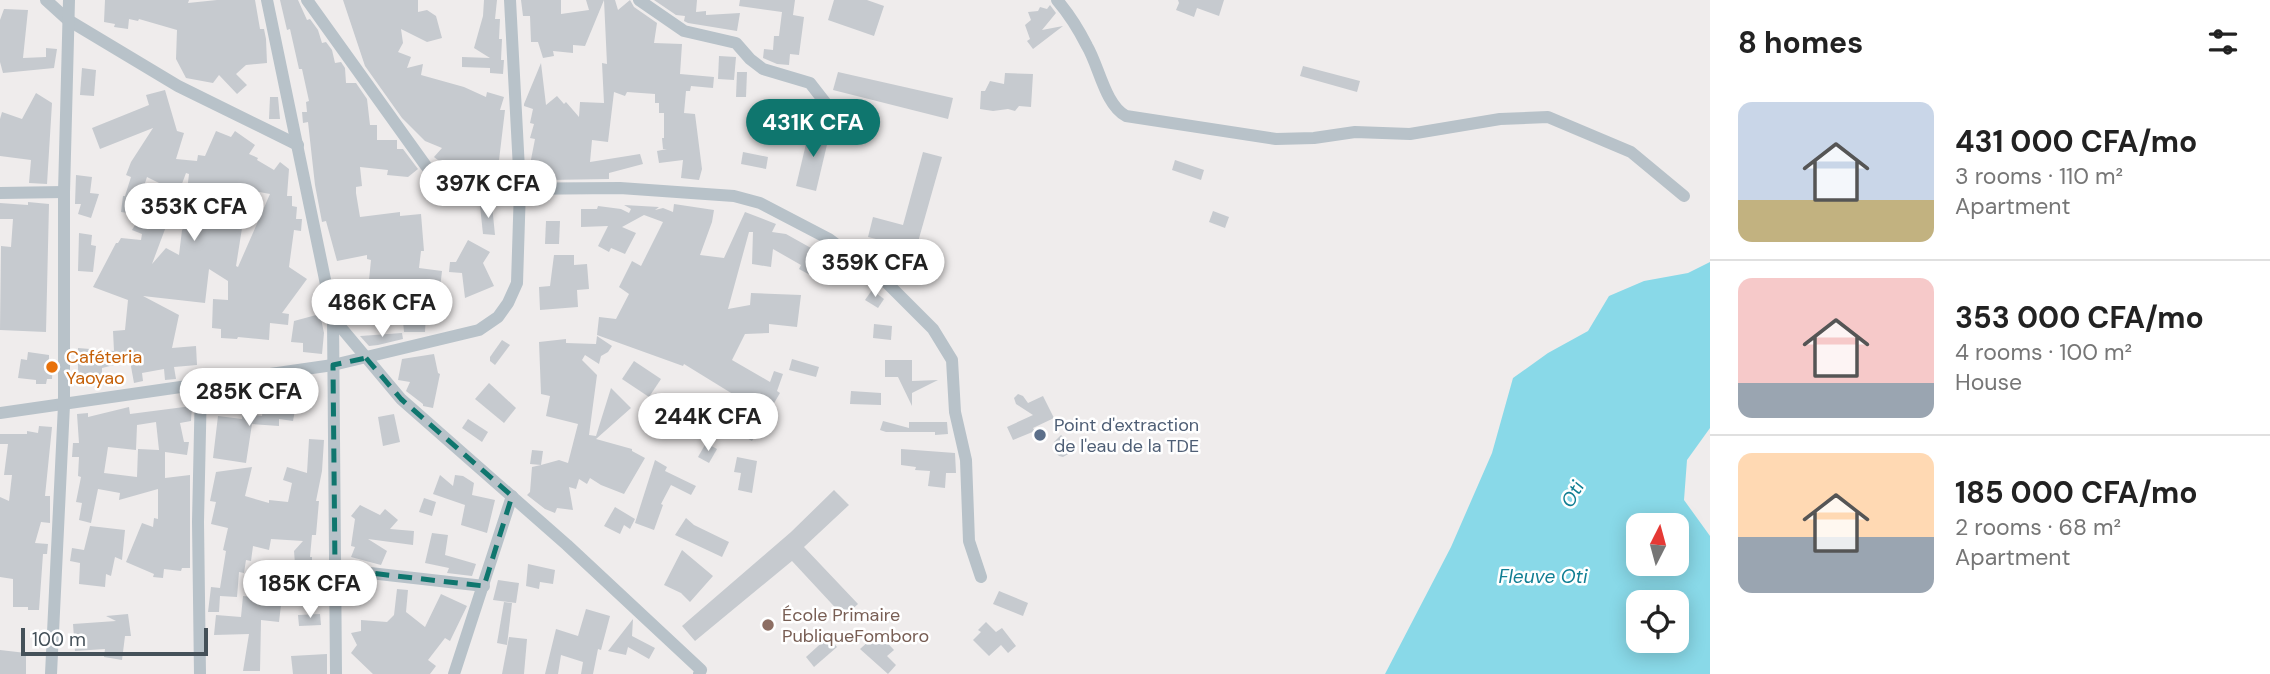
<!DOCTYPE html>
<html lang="en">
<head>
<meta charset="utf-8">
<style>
  :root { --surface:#fff; --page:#f6f6f6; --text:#222; --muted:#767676; --line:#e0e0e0; --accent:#0f766e }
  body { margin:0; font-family:"DM Sans",sans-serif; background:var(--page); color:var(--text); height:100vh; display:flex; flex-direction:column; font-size:26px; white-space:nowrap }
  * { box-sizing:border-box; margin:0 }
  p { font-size:23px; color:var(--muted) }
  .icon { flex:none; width:38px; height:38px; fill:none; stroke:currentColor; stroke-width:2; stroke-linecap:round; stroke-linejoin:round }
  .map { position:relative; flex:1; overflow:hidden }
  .details { display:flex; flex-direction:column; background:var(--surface); width:560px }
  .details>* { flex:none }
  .needle { width:46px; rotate:6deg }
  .fabs { position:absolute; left:1626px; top:513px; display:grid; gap:14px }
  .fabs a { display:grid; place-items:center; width:63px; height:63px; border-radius:14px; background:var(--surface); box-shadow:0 4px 18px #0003; font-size:35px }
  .scale { position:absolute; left:21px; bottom:18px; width:187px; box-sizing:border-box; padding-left:7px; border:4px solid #455159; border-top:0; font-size:19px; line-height:24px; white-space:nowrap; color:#455159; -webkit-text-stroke:5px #fff; paint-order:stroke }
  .price { position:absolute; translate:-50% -60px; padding:0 16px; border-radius:24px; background:#fff; color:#222; font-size:23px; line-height:46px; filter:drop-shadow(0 2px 4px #0008) }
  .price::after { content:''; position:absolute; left:50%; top:42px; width:21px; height:16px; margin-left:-10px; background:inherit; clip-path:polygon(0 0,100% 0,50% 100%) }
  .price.current { background:var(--accent); color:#fff }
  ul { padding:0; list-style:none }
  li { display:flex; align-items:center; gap:21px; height:175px; padding:0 28px }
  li+li { border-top:2px solid var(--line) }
  li span { display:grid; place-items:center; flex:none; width:196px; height:140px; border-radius:14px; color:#555 }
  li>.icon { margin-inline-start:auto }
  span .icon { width:84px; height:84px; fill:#fffc; stroke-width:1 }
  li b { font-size:30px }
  h2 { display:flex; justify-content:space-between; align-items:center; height:84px; padding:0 28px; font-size:30px }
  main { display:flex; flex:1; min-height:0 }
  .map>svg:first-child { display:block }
</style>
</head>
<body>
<main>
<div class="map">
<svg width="1710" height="674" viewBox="0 0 1710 674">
  <rect width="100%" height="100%" fill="#efecec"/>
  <path fill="#89d9e8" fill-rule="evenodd" d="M1710 262V428L1687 460 1684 500 1710 536V674H1385L1451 547 1492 453 1513 378 1548 353 1588 331 1609 296 1644 281 1688 273ZM1638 525H1676V564H1638ZM1638 602H1676V640H1638Z"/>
  <g fill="#c6cacf" fill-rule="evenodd">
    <path d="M105 0H189L188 3 217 0H255L260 29H264L266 39 267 63 246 65 236 74 247 85 237 94 219 75 213 83 186 78 176 59 177 30 139 19 138 21 129 19 128 29 114 27 115 24 104 22Z"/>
    <path d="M280 0H298L307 20 310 19 318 30 322 43 326 42 332 50 335 63 341 62 345 68 346 83H356L367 99 370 125H377V140H397V149H403L418 169 408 177 387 175 388 170 360 167 362 186 356 187V193L360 217 400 212V216L421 214 424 251H421L419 268 442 271 439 297 427 295 425 332H404L401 300 380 297 375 308 364 303 366 301 346 299 347 288 368 290 371 260 367 259V255L337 261 326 221 322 222 315 185 308 122 303 123 302 112H307L306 102 309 101 302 69H299L290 29 287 30Z"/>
    <path d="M343 0H418V12L427 10 436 16 442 38 427 42 401 29 403 43 398 52 411 57 407 68 423 64 421 75 464 87 486 97 487 92 504 97 500 110H505L497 177 447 171 448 168 434 157 442 148 425 141 402 118 365 66Z"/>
    <path d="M484 0H497L495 19H500L499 39H502L501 60H504L503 74 490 73V68L462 67V57L490 58 474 48 483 16Z"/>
    <path d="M521 0H561V14L589 10 586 0H615L618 10 630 0 634 7 657 23 654 43 682 44 680 74 714 77 713 88 691 86 690 91H686L684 113 695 114 702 169 699 180 681 178 683 160 659 163 657 151 667 149H663L662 138H664V113H659V103H655V94L627 92 625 96 614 92 608 142 592 140 590 162 640 154 643 164 609 173V179L548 180 528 175 535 139 530 138 534 124 530 123 533 109 524 106V104L541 63 546 105 557 96 564 104 566 102 579 117 580 102 604 103 602 63 607 64 604 0 585 46 573 45V53L553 51 554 56 543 58 538 42H531L530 16H523Z"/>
    <path d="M654 0H697L696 12 706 11V15L740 13 737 31 688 23 684 21 685 16 676 15Z"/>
    <path d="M740 0H795L793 15 804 17 799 55 790 54 789 65 777 64 763 58 764 49 773 50 774 36H779L782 12 739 6Z"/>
    <path d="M834 0H867L884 6 874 36 828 20Z"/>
    <path d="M1178 0H1224L1219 16 1197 8 1194 17 1176 10 1179 3Z"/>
    <path d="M1050 5 1056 13 1042 30 1063 26 1033 49 1027 41 1030 39 1025 25 1031 20 1028 12 1038 11 1040 7 1047 9Z"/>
    <path d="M4 9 28 10 23 58 46 57V48L57 49 54 68 3 73 0 62V20Z"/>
    <path d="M719 56 736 57 734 80 718 79Z"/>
    <path d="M1303 66 1360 81 1357 92 1300 76Z"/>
    <path d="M82 68 96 70 94 96 80 95Z"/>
    <path d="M737 72H747L746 97H736Z"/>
    <path d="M838 72 953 98 948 119 833 90Z"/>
    <path d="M1005 73 1033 74 1031 107 1019 106 1015 111 1008 109 993 111 980 109 981 91H985L990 81 1004 84Z"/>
    <path d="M165 90 177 131 184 133 176 159 197 161 198 155 205 156 216 131 231 137 235 131 255 145 249 154 258 158 257 160 274 170 280 162 289 169 287 196H292V206L297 207 296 219H302L301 231 294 230 289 267 307 279 282 313 289 314 288 325 270 323 269 340 238 337 237 339 221 338V329L212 328 213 299 228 300V281L209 269 205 303 143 296 179 315 172 348 196 346 197 365 174 367 176 379 165 380 164 369 142 373 143 381 134 383 130 361 102 368V384H78V348L114 351 113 331 125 330 128 300 93 287 116 243H118L121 238 141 240 142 234 132 230 141 215 121 212 123 196H125L131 177 126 175 131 162 153 128 100 149 92 128 149 105 146 95ZM186 173 189 174 185 207 198 212 182 230 179 255 166 248 152 264ZM147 177 167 187 159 203 140 198ZM248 190 270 194 238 267 236 266 243 222 213 219 214 201 246 199Z"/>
    <path d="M36 93 52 103 47 184 29 183 31 160 0 156V119L2 112 22 119Z"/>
    <path d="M270 97H278L280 119H269Z"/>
    <path d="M810 127 830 132 816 191 796 186Z"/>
    <path d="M743 152 768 157 766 169 741 164Z"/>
    <path d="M923 152 942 157 916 249 868 237 873 217 903 225Z"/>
    <path d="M1175 160 1204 170 1201 180 1172 170Z"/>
    <path d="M76 175 92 177 90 193 99 194 91 218 78 214 81 204H75Z"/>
    <path d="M28 202 49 204 46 332 0 330 1 246 11 247 13 219H0V203L28 205Z"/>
    <path d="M674 204 714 210 712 222 700 255 724 258 745 212 776 224 772 232 786 234 811 248 813 245 827 254 812 276 799 269 801 265 773 249 771 267 752 264 753 232H749L728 309 750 305 751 293 801 295 797 327 769 324V333L745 334 732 360 770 382 774 371 783 374 777 391 780 393 752 441 743 436 758 411 735 397 736 396 684 364 683 366 597 335 599 317 616 319 629 294 619 287 632 261 641 266 663 222 644 215 622 227 636 233 625 254 611 248 609 252 598 246 608 226 581 227V209H597L598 206 621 209 629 213 631 209 624 205 659 207 655 210 663 208 673 212Z"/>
    <path d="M492 205 495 235 483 234 480 206Z"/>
    <path d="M1213 211 1229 217 1225 228 1209 222Z"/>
    <path d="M546 221H560L559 244H545Z"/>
    <path d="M79 233 92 235 91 245 96 246 93 272 78 271Z"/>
    <path d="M468 240 490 252 483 263 494 286 465 298 462 273 449 272 450 262H456Z"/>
    <path d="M554 255H574V265L587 264 589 289 577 290 578 307 540 310 539 287 550 286Z"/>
    <path d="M872 290 884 299 878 308 865 300Z"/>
    <path d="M320 314 324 333 322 354 303 352V343L291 342 294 321Z"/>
    <path d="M874 324 892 326 891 340 873 338Z"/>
    <path d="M402 333 403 339 378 345 369 346 360 336Z"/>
    <path d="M597 336 612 346 608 352 601 356 599 364 585 355 582 360 597 375 589 435 596 436 611 388 631 408 596 439 632 449V451L645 458 624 494 601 485 590 478 587 484 579 479 576 489 569 487 573 510 557 508 555 513 545 509 527 495 530 492 532 467 541 465 530 464 532 450 543 451 541 465 559 460 568 463 578 424 546 416 550 396 541 394 539 342 566 339V343L596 344Z"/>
    <path d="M502 340 510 345 495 365 490 361V357Z"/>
    <path d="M28 352 49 355V360H53L52 379H47L46 384H36V380L18 378 21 359 27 360Z"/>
    <path d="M434 354 438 373 440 374 433 408 423 406V404L406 391 410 382 398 380 402 359Z"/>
    <path d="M792 359 819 367 816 377 789 370Z"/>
    <path d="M885 360H912V381L938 380 912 393V406L898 377H885Z"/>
    <path d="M634 361 661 379 649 397 622 379Z"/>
    <path d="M489 383 516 408 504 423 475 399Z"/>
    <path d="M851 391 881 393V405L850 404Z"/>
    <path d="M656 393 669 403 659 416 646 405Z"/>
    <path d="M264 394 297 399 293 421 279 419V426L252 424 246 463 213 458 218 416 242 419 243 413 262 416Z"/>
    <path d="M1018 394 1023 396 1028 403 1043 396 1054 418 1033 428 1035 431 1013 440 1007 427 1033 415 1016 404 1014 398Z"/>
    <path d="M192 406 191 421 180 423 184 442H189L187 455 165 452V478L190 475V568H182L181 571 164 569 163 578 153 577 154 574 126 562 142 523 153 527 154 518 158 519V489L119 500 120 493 98 489 91 523 79 520 82 503 76 502 81 477 78 476 79 457H72L73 443H79L77 414 88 413V417L129 407 130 414ZM156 422 159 450 138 449 137 477 104 473 108 447 136 450 137 425Z"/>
    <path d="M394 414 400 442 383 446 378 417Z"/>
    <path d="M468 419 488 432 482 442 462 428Z"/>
    <path d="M883 421 909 428V422H947L948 434 935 435V432H886L880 430Z"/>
    <path d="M39 426 52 427 45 496H50V523L41 522 35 543 48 544 47 554H43L39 610H28V607H13V579L0 577V497L9 501 12 475H4L8 444H0V434H27V431L38 433Z"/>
    <path d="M1061 435 1071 444 1070 453 1063 457 1059 456 1053 450 1054 442Z"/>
    <path d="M309 439 324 440 322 471 316 501H319L316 535H312L310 557H312V571L308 570V578L296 577 294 551 303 541 271 539 269 550 253 546 251 561 246 560 244 573 239 572 237 597 220 596 219 612H208L211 587 220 588 226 551 223 550 228 528 211 524 216 502 210 501 216 472 252 467 245 496 269 503V500L288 502 292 483 283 480 287 467 307 473Z"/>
    <path d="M706 443 717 449 709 463 698 457Z"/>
    <path d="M901 449 955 453 956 473H946L945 488 928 486 930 471 915 470 916 467 901 465Z"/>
    <path d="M737 457 757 461 752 493 738 490 741 473 734 472Z"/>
    <path d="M655 460 667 467 665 471 696 486 691 495 671 485 661 504 663 505 654 530 635 523Z"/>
    <path d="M440 475 453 486 455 475 463 476 474 483 472 495 495 500 487 533 461 525 465 505 433 494Z"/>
    <path d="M834 490 849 505 804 547 858 604 844 617 792 561 695 641 682 626 791 532Z"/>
    <path d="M424 498 436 502 432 516 419 512Z"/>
    <path d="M360 505 380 515 385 509 398 520 390 529 414 531 413 545 368 539 387 551 381 565 351 557 355 547 351 546 355 519 351 516Z"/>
    <path d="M615 507 635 519 630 529 624 525 620 534 604 526Z"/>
    <path d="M686 518 694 525 729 542 722 557 675 535Z"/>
    <path d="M90 526 125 530 122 560 115 557 111 576 106 574 105 587 79 584 80 563 70 561 72 548 84 550Z"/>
    <path d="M432 533 448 535 445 555 476 564 472 576 447 573 449 568 425 563Z"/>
    <path d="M682 550 713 576 690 602 681 593 664 585Z"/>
    <path d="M274 560 285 561 284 576 273 574Z"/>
    <path d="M528 564 555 570 553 584 540 582 539 589 526 586Z"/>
    <path d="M498 580 519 583 516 603 493 600Z"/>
    <path d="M397 589 408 590 406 612 425 627 441 594 467 606 450 641 445 638 428 660 436 666 430 674H373L351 653 357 645 351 633 361 631V620L387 622 394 615Z"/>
    <path d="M999 591 1028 603 1023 616 993 604Z"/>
    <path d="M243 596 256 597 255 600 281 605 279 622 261 620 260 671H243L249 634 214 635 216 615 241 617Z"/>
    <path d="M504 602 512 603 507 645 497 643Z"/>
    <path d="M586 609 610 616 601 650 598 649 593 674H581L583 662 561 655 558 674H545L556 629 578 636Z"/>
    <path d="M128 614 131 636H125L122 660 104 657 105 649 75 651 73 624 116 621 106 616Z"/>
    <path d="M320 614 321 625 299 626 298 615Z"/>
    <path d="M633 619 632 636 655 648 649 659 628 647 626 655 608 651Z"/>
    <path d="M986 622 996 632 1002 628 1016 646 1008 653 1001 645 989 656 973 640 981 632 978 630Z"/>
    <path d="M878 633 894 650 887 656 896 665 888 674 860 649Z"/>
    <path d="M509 637 527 639 524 674H502Z"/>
    <path d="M828 637 837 647 814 667 806 657Z"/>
    <path d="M0 650 26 653V674H0Z"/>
    <path d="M327 654V674H293L291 656Z"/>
  </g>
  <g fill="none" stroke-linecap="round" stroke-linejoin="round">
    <g stroke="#b8c2c9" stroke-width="12">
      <path d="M46 0 68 20 178 86 298 145"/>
      <path d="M267 0 333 318 336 674"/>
      <path d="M307 0 426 166 443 184 465 187 492 189 620 188 734 196 760 203 829 239 884 280 933 329 952 360 955 412 966 460 969 541 981 577"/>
      <path d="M639 0 684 31 736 43 750 59 763 69 810 83 845 128"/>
      <path d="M1057 0C1069 14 1079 30 1087 46 1099 66 1105 105 1126 116L1276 139 1314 138 1355 132 1410 134 1500 119 1548 117 1631 152 1684 196"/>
      <path d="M0 193 64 192"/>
      <path d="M333 318 401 399 567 545 701 670 699 674"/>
      <path d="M0 413 333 365 479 330 498 317 508 303 517 283 520 188 510 0"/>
      <path d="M335 569 484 586"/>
      <path d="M51 674 64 405V192L69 0"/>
      <path d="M200 674 198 522 201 385"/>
      <path d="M454 674 512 496"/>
    </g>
  </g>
  <path fill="none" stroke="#0f766e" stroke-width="5" stroke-dasharray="14 9" stroke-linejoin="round" d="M366 358 401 399 512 496 484 586 335 569 333 365Z"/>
  <circle fill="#e8710a" stroke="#fff" stroke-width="2.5" cx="52" cy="367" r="7"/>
  <circle fill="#5c6f8a" stroke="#fff" stroke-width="2.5" cx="1040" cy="435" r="7"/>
  <circle fill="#8d6e63" stroke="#fff" stroke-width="2.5" cx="768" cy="625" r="7"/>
  <g text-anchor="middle" stroke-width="5" stroke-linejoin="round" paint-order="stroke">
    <g font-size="18" fill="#c56008" stroke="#fff" text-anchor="start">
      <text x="66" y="363">Caféteria<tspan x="66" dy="21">Yaoyao</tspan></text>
    </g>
    <g font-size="18" fill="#4e5e75" stroke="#fff" text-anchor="start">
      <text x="1054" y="431">Point d'extraction<tspan x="1054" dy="21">de l'eau de la TDE</tspan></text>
    </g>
    <g font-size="18" fill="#785e54" stroke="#fff" text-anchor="start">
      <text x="782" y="621">École Primaire<tspan x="782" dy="21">PubliqueFomboro</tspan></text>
    </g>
    <g font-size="19" font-style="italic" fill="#107e93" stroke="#fff">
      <text transform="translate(1572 494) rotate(-61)" y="7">Oti</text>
      <text x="1543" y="583">Fleuve Oti</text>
    </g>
  </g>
</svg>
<div class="fabs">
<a><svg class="needle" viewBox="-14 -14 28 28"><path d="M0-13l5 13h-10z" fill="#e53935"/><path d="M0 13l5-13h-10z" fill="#767676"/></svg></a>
<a><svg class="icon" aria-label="locate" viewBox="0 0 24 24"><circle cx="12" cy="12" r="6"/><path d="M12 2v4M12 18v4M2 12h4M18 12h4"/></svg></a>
</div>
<div class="scale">100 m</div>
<b class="price current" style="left:813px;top:159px">431K CFA</b>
<b class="price" style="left:488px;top:220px">397K CFA</b>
<b class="price" style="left:194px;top:243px">353K CFA</b>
<b class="price" style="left:875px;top:299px">359K CFA</b>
<b class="price" style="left:382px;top:339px">486K CFA</b>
<b class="price" style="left:249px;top:428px">285K CFA</b>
<b class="price" style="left:708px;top:453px">244K CFA</b>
<b class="price" style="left:310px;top:620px">185K CFA</b>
</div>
<section class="details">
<h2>8 homes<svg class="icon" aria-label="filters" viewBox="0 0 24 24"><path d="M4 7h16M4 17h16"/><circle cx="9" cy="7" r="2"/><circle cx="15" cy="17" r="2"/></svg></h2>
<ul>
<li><span style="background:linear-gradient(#c9d6e8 70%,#c2b280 0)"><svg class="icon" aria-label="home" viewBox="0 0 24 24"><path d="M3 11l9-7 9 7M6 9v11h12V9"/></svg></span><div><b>431 000 CFA/mo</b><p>3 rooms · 110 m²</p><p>Apartment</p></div></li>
<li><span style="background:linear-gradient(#f6c9c9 75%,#9aa5b1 0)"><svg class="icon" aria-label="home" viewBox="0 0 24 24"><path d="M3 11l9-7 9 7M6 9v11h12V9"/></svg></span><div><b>353 000 CFA/mo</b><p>4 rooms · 100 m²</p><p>House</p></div></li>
<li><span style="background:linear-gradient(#ffd9b3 60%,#9aa5b1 0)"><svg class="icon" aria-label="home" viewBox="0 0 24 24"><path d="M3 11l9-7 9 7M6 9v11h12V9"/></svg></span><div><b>185 000 CFA/mo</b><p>2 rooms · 68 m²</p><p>Apartment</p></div></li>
</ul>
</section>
</main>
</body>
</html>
